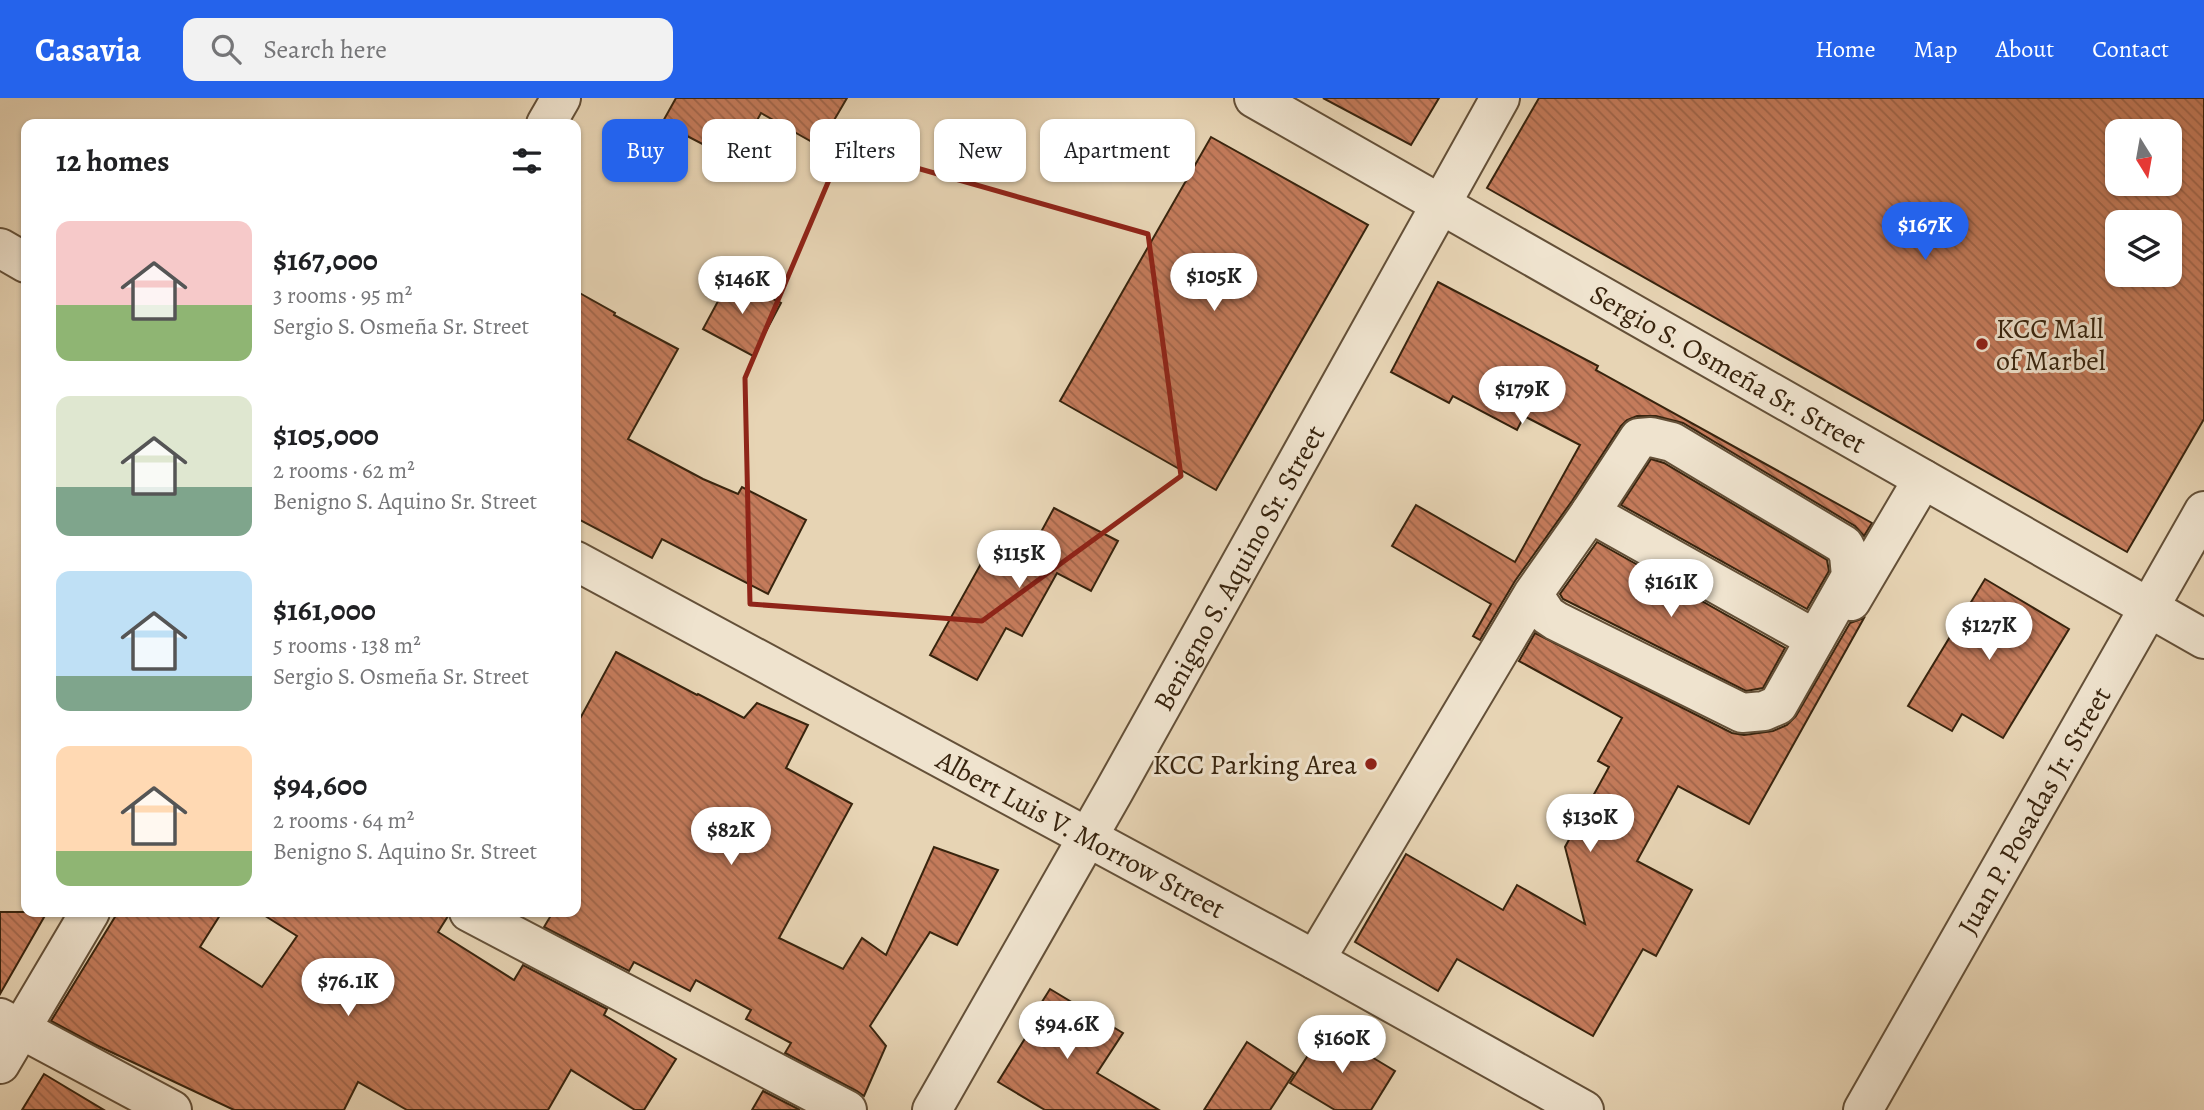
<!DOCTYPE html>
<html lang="en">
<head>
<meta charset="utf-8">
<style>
  :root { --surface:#fff; --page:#f2f2f2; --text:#202124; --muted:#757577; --accent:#2563eb }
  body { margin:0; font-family:Alegreya,serif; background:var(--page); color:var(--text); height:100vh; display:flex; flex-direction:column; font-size:26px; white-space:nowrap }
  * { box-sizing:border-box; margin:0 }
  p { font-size:23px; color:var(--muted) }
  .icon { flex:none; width:38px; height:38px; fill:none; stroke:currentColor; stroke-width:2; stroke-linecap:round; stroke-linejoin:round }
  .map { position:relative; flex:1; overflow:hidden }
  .drawer { position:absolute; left:21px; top:21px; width:560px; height:798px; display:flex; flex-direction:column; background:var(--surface); border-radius:14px; box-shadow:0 2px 5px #0004 }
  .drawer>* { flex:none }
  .hud { position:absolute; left:602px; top:21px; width:665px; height:63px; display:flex; gap:14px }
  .needle { width:46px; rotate:169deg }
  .buttons { position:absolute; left:2105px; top:21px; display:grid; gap:14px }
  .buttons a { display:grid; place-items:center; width:77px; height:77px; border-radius:14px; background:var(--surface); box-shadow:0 2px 5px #0004; font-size:35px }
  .price { position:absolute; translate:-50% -60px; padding:0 16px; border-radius:24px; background:#fff; color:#222; font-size:23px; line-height:46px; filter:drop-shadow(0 2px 4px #0008) }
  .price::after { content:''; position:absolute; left:50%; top:42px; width:21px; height:16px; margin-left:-10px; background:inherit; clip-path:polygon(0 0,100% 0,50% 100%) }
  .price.current { background:var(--accent); color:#fff }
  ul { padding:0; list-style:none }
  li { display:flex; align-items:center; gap:21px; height:175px; padding:0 35px }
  li span { display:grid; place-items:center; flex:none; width:196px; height:140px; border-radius:14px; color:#555 }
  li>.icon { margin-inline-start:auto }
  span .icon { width:84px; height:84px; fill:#fffc; stroke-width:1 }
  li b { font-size:30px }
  h2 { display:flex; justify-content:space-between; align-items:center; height:84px; padding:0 35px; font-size:30px }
  .tag { padding:0 24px; border-radius:14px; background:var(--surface); box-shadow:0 2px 5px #0004; font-size:24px; line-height:63px }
  .tag.current { background:var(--accent); color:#fff }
  header { display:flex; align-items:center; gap:42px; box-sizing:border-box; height:98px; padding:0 35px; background:var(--accent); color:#fff }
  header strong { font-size:33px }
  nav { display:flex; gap:38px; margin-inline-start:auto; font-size:24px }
  .search { width:490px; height:63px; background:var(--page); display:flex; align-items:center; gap:18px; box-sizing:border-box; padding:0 24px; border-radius:14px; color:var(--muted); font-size:26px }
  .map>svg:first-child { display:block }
</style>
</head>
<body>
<header>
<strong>Casavia</strong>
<div class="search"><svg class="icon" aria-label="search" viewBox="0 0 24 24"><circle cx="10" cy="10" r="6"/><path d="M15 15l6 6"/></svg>Search here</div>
<nav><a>Home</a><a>Map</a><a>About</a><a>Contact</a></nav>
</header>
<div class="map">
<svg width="2204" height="1012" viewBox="0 0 2204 1012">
  <defs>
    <pattern id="building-back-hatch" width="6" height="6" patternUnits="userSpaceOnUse" patternTransform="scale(1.75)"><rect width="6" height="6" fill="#c47b5b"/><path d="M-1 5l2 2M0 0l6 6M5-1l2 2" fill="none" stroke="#a0654a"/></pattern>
  </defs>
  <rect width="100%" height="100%" fill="#e7d4b4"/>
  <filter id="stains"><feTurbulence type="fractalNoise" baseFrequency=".00286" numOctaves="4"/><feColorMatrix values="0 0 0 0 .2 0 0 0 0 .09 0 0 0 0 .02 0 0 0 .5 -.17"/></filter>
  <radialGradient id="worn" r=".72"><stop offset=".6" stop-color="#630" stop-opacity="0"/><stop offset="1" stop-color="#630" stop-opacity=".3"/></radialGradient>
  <g fill="url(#building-back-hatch)" stroke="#38240e" stroke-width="2" fill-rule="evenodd">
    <path d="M676 0H847L819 48 761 15 735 63 662 25Z"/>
    <path d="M1323 0H1439L1411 47Z"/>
    <path d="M1539 0H2204V321L2127 454 1487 90ZM2118 33H2170V86H2118ZM2118 124H2170V177H2118Z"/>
    <path d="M1211 39 1368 127 1216 392 1060 303Z"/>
    <path d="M731 179 781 205 753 258 703 231Z"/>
    <path d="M1438 184 1598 268 1596 272 1872 425 1864 438 1855 428 1683 325 1656 318H1637L1627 322 1621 328 1572 403 1515 483 1480 542 1473 538 1491 506 1392 448 1416 407 1515 464 1580 347 1524 318 1517 332 1453 298 1449 305 1391 274Z"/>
    <path d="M576 193 615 215 614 217 678 251 628 341 703 381 738 396 742 389 806 422 768 496 662 441 652 460 576 420Z"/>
    <path d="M1651 361 1664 365 1827 462 1829 473 1807 511 1621 407Z"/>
    <path d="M1054 410 1118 443 1091 493 1057 475 1022 538 1006 530 977 582 930 557 988 453 1021 471Z"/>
    <path d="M1597 444 1785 550 1763 590 1746 593 1563 501 1560 496Z"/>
    <path d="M1985 481 2069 531 2003 640 1962 616 1952 633 1908 608Z"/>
    <path d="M1864 520 1749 726 1678 688 1637 763 1692 792 1656 858 1643 851 1593 938 1457 861 1438 893 1355 844 1406 756 1503 812 1517 787 1585 826 1565 749 1609 669 1598 663 1622 620 1519 563 1535 535 1732 635 1744 637 1773 633 1787 627 1796 618 1850 525Z"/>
    <path d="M616 554 697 597 698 596 744 620 757 605 808 627 786 670 852 706 779 840 843 871 862 840 886 857 934 749 998 772 957 847 930 834 870 928 886 948 864 998 857 993 785 955 791 945 746 921 751 912 696 882 690 893 634 864 629 873 544 829 553 814H576V628Z"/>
    <path d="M0 814H47L0 896Z"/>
    <path d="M118 814H222L200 849 262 889 297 838 259 814H447L448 818 438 834 514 882 523 867 607 911 604 917 676 961 644 1012H635L571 972 548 1012H407L358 984 344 1012H234L94 946 51 923Z"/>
    <path d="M1050 891 1123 935 1097 975 1159 1012H1045L998 984 1029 934 1025 931Z"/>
    <path d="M1325 931 1395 973 1371 1012H1335L1290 985Z"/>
    <path d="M1247 944 1294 975 1270 1012H1204Z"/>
    <path d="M44 976 104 1012H22Z"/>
    <path d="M763 993 800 1012H752Z"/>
  </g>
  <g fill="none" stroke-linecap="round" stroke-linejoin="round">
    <defs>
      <g id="minor">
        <path id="s1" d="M1254 0 2204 541"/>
        <path d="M546 26 561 0"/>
        <path d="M0 150 26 165"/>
        <path d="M1590 415 1815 541"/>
        <path id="s2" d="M576 463 1315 862 1584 1012"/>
        <path d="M1851 503 1923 381"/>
        <path d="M469 814 847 1012"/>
        <path d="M1315 862 1533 496 1590 415 1639 340 1651 339 1672 344 1844 447 1849 457 1851 478 1778 607 1764 613 1742 615 1556 523 1547 517 1533 496"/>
        <path d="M0 920 172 1012"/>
        <path d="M0 966 90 814"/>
        <path id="s3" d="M932 1012 1114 693 1500 0"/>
        <path id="s4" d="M1863 1012 2204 413"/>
      </g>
    </defs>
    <use href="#minor" stroke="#645038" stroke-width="42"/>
    <use href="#minor" stroke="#efe3ce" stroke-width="38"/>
  </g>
  <path fill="none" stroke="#8f2418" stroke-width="5" stroke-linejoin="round" d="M843 49 1148 136 1181 378 982 523 750 506 745 280Z"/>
  <g fill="#8f2418" stroke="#efe3ce" stroke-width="2.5">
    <circle cx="1982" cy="246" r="7"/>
    <circle cx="1371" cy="666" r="7"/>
  </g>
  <g text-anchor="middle" stroke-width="6" stroke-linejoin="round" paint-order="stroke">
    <g font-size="28" fill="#38240e" stroke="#efe3ce" text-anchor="start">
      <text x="1996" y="240">KCC Mall<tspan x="1996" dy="32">of Marbel</tspan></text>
      <text x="1357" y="676" text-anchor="end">KCC Parking Area</text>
    </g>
    <g font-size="28" fill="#38240e" stroke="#efe3ce">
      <text dy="10" stroke="none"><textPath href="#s1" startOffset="546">Sergio S. Osmeña Sr. Street</textPath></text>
      <text dy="10" stroke="none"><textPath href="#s3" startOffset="623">Benigno S. Aquino Sr. Street</textPath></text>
      <text dy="10" stroke="none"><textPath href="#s4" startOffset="345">Juan P. Posadas Jr. Street</textPath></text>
      <text dy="10" stroke="none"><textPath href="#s2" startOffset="574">Albert Luis V. Morrow Street</textPath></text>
    </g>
  </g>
  <rect width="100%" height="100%" filter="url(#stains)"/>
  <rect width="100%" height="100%" fill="url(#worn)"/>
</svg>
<div class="buttons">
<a><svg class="needle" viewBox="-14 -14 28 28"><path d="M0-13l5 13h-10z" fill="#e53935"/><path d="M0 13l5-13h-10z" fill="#757577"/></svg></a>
<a><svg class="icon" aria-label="layers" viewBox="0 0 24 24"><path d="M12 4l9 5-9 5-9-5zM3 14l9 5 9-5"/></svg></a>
</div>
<b class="price current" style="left:1925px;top:164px">$167K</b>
<b class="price" style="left:1214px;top:215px">$105K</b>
<b class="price" style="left:742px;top:218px">$146K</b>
<b class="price" style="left:1522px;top:328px">$179K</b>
<b class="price" style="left:1019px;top:492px">$115K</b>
<b class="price" style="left:1671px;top:521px">$161K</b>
<b class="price" style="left:1989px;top:564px">$127K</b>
<b class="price" style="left:1590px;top:756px">$130K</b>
<b class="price" style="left:731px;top:769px">$82K</b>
<b class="price" style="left:348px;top:920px">$76.1K</b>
<b class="price" style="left:1067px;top:963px">$94.6K</b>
<b class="price" style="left:1342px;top:977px">$160K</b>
<div class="hud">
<a class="tag current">Buy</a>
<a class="tag">Rent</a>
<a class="tag">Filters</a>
<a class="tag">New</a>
<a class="tag">Apartment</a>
</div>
<section class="drawer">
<h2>12 homes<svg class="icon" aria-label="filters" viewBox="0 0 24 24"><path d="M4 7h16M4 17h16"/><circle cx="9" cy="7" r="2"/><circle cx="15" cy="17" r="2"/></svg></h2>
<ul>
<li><span style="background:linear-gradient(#f6c9c9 60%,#8fb573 0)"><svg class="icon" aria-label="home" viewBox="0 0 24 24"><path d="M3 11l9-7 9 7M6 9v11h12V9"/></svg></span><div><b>$167,000</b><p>3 rooms · 95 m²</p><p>Sergio S. Osmeña Sr. Street</p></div></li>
<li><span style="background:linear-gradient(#dfe7d0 65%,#7fa58c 0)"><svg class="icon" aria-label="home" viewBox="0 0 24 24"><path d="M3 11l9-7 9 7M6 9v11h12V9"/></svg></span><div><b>$105,000</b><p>2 rooms · 62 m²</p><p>Benigno S. Aquino Sr. Street</p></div></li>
<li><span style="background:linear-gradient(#bfe0f5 75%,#7fa58c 0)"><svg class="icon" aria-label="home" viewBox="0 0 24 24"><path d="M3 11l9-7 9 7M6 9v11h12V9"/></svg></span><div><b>$161,000</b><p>5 rooms · 138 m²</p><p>Sergio S. Osmeña Sr. Street</p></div></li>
<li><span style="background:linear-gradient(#ffd9b3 75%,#8fb573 0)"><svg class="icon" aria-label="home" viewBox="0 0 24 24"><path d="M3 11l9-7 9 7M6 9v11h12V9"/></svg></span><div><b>$94,600</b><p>2 rooms · 64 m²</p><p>Benigno S. Aquino Sr. Street</p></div></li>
</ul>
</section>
</div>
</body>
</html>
